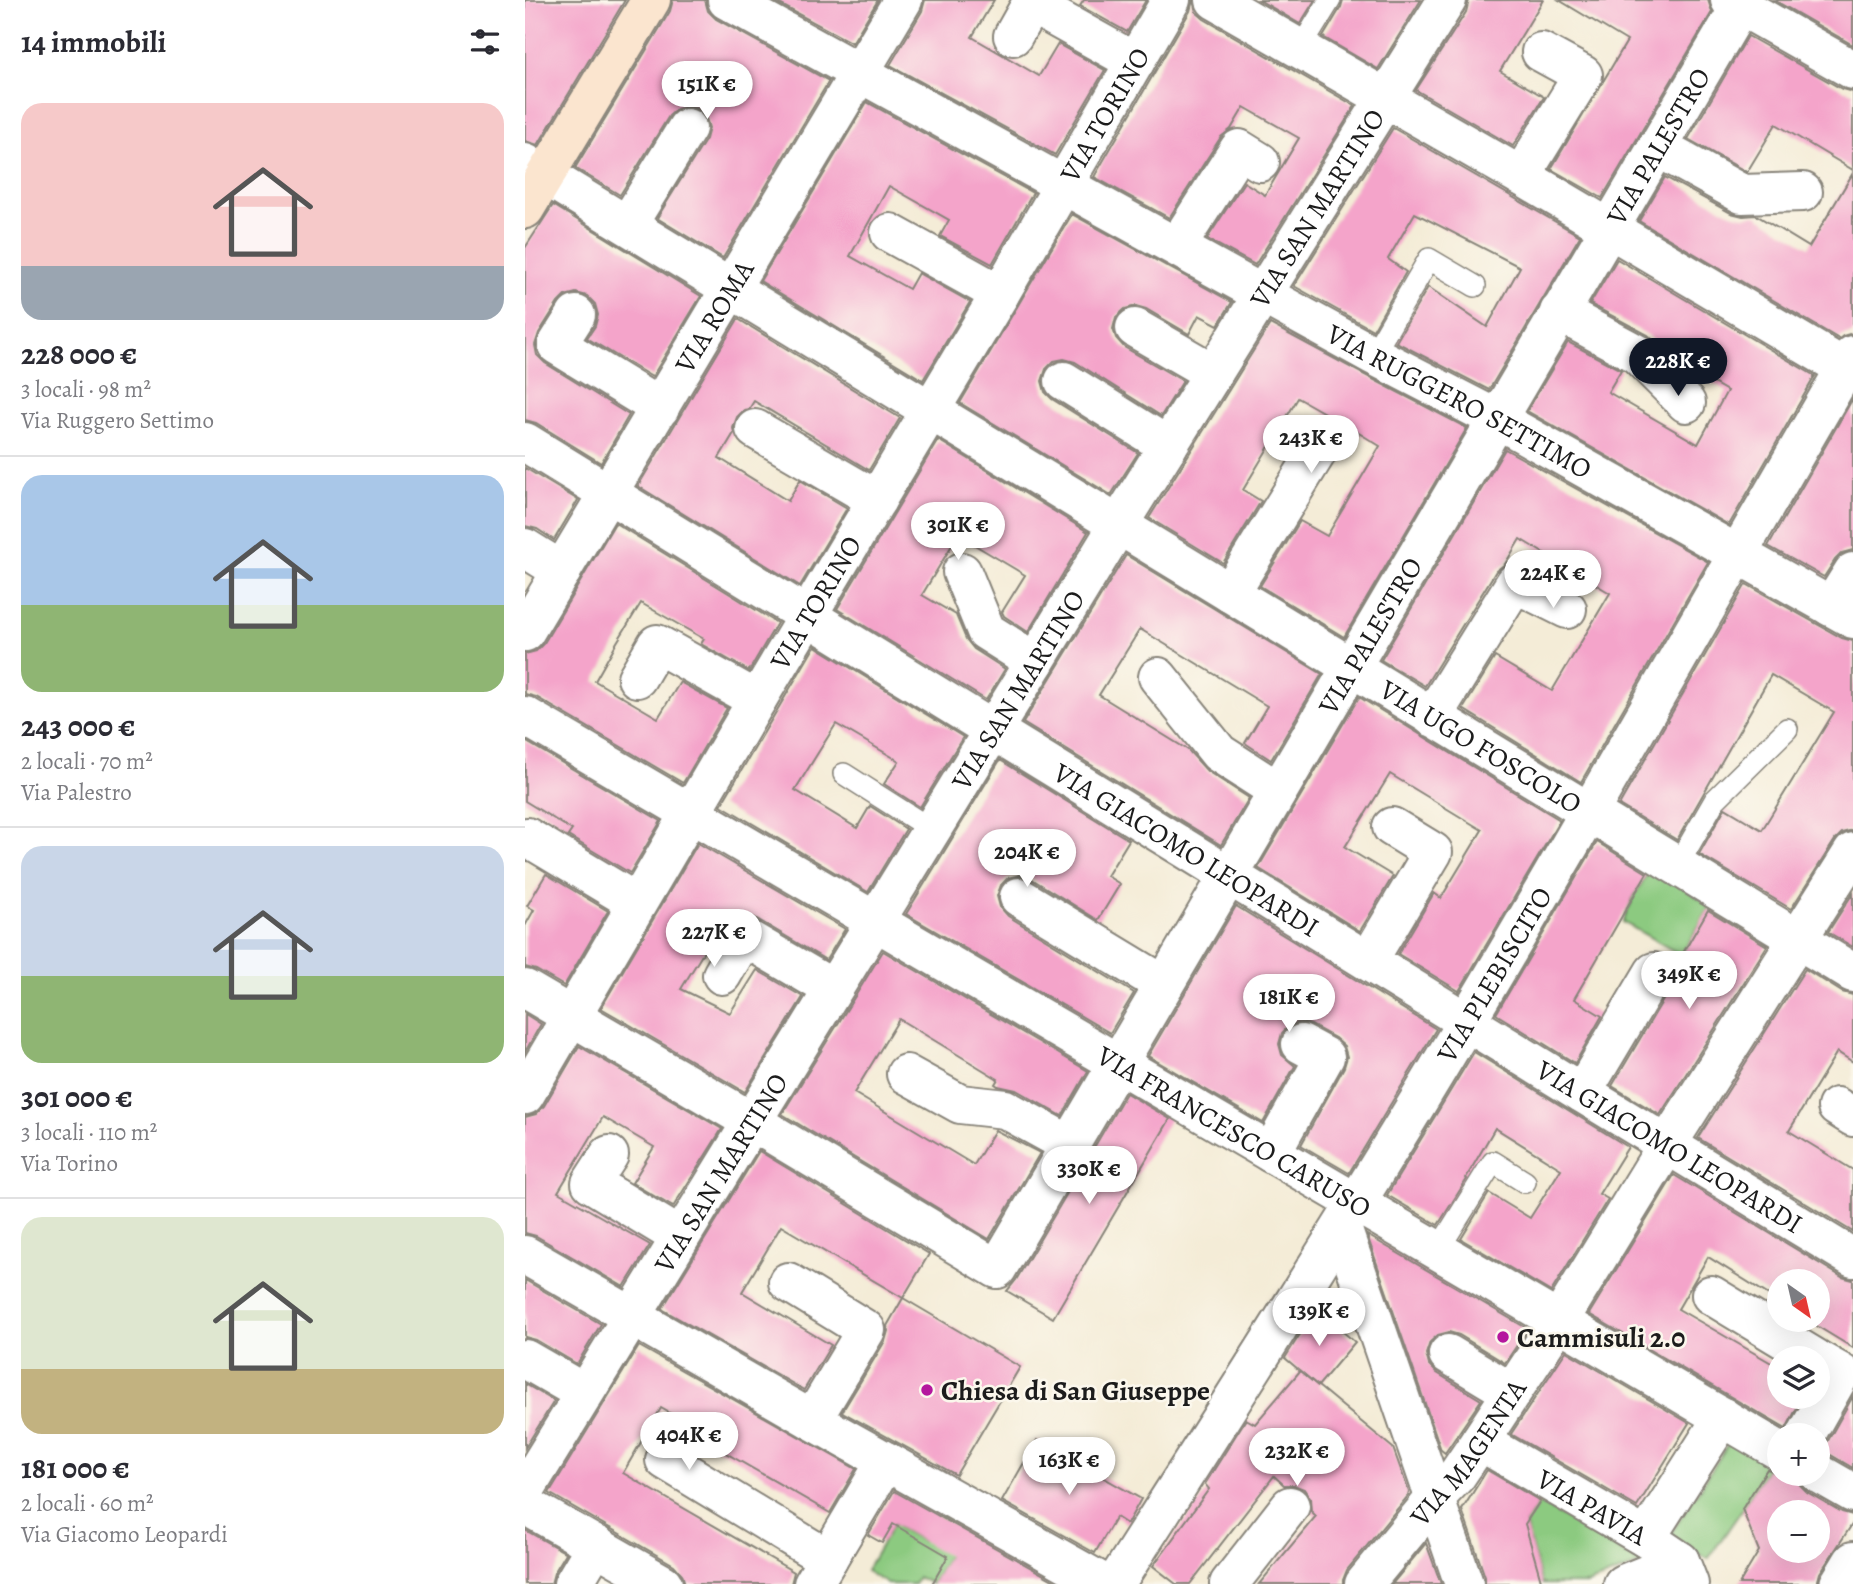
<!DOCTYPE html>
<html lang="it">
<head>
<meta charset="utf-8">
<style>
  :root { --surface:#fff; --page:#f2f2f3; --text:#2b2b33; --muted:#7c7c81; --line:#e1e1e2; --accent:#111827 }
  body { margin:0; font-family:Alegreya,serif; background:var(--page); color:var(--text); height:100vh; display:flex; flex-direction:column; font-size:26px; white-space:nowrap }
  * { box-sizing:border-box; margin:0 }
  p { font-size:23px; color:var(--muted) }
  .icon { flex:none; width:38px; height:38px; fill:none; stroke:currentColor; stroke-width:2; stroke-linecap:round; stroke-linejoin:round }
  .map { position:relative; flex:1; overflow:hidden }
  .side { display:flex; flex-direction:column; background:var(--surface); width:525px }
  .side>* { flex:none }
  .needle { width:46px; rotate:146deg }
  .controls { position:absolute; left:1242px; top:1269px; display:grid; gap:14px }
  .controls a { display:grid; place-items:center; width:63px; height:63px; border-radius:50%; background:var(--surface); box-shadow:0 7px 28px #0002; font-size:35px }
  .price { position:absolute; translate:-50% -60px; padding:0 16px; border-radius:24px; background:#fff; color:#222; font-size:23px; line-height:46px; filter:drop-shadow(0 2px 4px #0008) }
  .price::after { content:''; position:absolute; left:50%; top:42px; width:21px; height:16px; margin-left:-10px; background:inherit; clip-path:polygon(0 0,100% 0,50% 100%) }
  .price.on { background:var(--accent); color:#fff }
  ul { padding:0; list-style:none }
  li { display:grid; align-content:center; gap:14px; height:371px; padding:0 21px }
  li+li { border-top:2px solid var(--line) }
  li span { display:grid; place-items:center; height:217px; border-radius:21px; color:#555 }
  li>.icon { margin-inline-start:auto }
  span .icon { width:126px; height:126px; fill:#fffc; stroke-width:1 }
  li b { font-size:30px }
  h2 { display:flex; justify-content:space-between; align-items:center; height:84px; padding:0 21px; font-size:30px }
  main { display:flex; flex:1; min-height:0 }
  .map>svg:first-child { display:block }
</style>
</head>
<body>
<main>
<section class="side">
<h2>14 immobili<svg class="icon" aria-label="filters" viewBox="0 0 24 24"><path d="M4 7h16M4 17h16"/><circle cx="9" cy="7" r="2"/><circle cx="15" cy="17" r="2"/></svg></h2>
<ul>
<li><span style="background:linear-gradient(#f6c9c9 75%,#9aa5b1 0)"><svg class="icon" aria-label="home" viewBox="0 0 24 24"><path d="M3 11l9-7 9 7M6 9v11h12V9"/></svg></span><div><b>228 000 €</b><p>3 locali · 98 m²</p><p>Via Ruggero Settimo</p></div></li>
<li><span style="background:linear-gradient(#a9c7e8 60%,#8fb573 0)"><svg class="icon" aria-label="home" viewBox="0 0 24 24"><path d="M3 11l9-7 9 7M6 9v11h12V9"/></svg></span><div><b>243 000 €</b><p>2 locali · 70 m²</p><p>Via Palestro</p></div></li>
<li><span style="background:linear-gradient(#c9d6e8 60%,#8fb573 0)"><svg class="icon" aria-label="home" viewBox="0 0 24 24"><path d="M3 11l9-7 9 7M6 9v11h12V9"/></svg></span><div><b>301 000 €</b><p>3 locali · 110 m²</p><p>Via Torino</p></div></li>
<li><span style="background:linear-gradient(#dfe7d0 70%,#c2b280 0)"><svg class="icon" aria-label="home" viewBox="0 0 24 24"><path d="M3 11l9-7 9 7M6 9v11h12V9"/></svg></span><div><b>181 000 €</b><p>2 locali · 60 m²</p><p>Via Giacomo Leopardi</p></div></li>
</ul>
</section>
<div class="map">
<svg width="1328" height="1584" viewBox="0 0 1328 1584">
  <rect width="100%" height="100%" fill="#fbf7ec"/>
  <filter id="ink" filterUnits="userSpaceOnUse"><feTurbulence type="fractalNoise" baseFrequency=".0143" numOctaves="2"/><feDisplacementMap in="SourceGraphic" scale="14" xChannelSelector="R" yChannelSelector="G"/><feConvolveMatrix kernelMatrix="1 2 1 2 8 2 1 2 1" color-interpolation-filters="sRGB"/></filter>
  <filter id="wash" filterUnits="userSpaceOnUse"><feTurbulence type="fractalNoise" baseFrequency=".00686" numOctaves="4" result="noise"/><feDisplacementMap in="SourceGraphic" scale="28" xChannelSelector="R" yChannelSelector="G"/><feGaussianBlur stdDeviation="1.57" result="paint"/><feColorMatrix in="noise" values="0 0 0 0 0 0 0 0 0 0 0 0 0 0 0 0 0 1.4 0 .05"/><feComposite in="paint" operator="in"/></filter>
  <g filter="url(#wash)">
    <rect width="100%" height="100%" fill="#f4ecd7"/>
    <g fill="#8cca80" stroke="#54734e" stroke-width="2">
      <path d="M1126 867 1186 906 1156 955 1098 922 1109 896Z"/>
      <path d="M1209 1435 1247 1460 1216 1511 1183 1559 1145 1535Z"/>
      <path d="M1014 1503 1117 1564 1062 1584H1017L1000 1524Z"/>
      <path d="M417 1507 440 1527 407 1584 393 1577 389 1584H363L341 1571 368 1524 397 1541Z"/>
    </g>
    <g id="blocks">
      <g fill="#f4a4ca" fill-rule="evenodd">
        <path d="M0 0H100L13 145 0 141Z"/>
        <path d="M148 0H180L183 11 191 19 304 81 198 258 132 218 181 139 184 128 181 118 173 109 163 106 152 109 144 116 95 195 50 168 145 11Z"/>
        <path d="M247 0H353L327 43Z"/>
        <path d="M400 0H469L447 37 514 76 533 44 580 70 530 155 365 65 397 11Z"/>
        <path d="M559 0H621L602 32 555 6Z"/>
        <path d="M668 0 671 12 679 19 830 106 730 265 682 239 719 182 740 195 774 138 719 107 706 129 696 137 644 218 569 177 665 11Z"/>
        <path d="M734 0H790L775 24Z"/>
        <path d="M818 0H896L853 69 798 37 816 7Z"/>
        <path d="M944 0H1018L975 71 1019 97 988 146 891 90 941 12Z"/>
        <path d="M1034 0H1183L1187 12 1077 198 1026 169 1102 41Z"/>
        <path d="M1249 0H1328V45Z"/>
        <path d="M1223 36 1317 89 1328 92V170L1251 124 1222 172 1163 139Z"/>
        <path d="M342 102 508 193 467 264 415 236 424 220 364 186 325 256 384 289 393 273 445 302 398 380 235 281Z"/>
        <path d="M868 128 1055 236 964 390 871 342 903 287 962 327 995 267 890 213 863 259 881 272 848 330 769 286Z"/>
        <path d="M1328 173V333L1318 336 1314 339 1114 221 1140 177 1206 213 1218 216 1231 215 1284 247Z"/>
        <path d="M28 205 176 296 127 377 62 338 70 326 73 315 70 304 62 296 51 293 40 296 33 303 14 333 10 345 12 355 20 363 104 415 76 463 11 423 0 420V248Z"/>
        <path d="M547 214 707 302 693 325 674 315 664 334 621 309 611 306 600 309 591 317 588 329 591 338 599 347 658 381 636 416 550 362 539 359 529 361 521 369 517 381 520 392 527 399 613 453 586 495 435 403Z"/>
        <path d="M1092 259 1290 376 1204 525 1002 411 1043 342 1096 370 1083 392 1173 444 1202 391 1150 361 1123 335 1065 304Z"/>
        <path d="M213 319 375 418 344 470 229 401 224 409 219 410 212 417 208 428 209 433 194 458 263 501 275 480 322 508 275 586 113 486Z"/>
        <path d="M745 324 838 374 942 428 819 637 735 586 775 521 802 536 855 446 824 427 773 398 718 490 736 501 698 563 624 518Z"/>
        <path d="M1328 398V550L1317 553 1310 560 1299 577 1243 546Z"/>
        <path d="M413 440 563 532 503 632 479 616 477 612 500 575 433 535 397 595 431 615 441 639 449 649 480 669 461 700 312 609Z"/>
        <path d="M980 449 1183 562 1056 782 938 709 970 657 1027 691 1085 593 995 539 980 564 971 571 900 686 856 660Z"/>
        <path d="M0 468 53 500 29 540 12 529 0 526Z"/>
        <path d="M90 523 252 623 224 671 176 644 179 639 116 603 92 642 70 681 99 698 133 718 155 682 202 708 158 783 11 697 0 694V654L11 651 19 643Z"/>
        <path d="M601 555 797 674 746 760 720 743 742 706 615 629 574 695 663 750 682 771 724 798 696 845 498 723Z"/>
        <path d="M1221 584 1317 638 1328 641V830L1317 833 1310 840 1266 909 1174 854 1200 808 1237 830 1309 712 1246 675 1152 840 1094 805Z"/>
        <path d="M290 646 438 737 395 807 359 784 374 761 311 724 291 756 270 790 332 828 345 806 381 829 343 892 196 805Z"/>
        <path d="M834 697 1035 820 934 991 873 954 909 893 916 898 957 830 865 774 820 847 868 876 835 931 733 868Z"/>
        <path d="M0 741 136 821 105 873 43 836 47 830 0 801Z"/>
        <path d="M475 760 604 840 582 876 595 884 573 920 505 878 495 875 483 878 476 885 472 896 475 907 483 916 609 993 585 1033 381 914Z"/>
        <path d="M1072 842 1122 873 1049 999 1077 1016 1050 1063 971 1014Z"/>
        <path d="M173 843 320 929 301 960 230 918 220 915 209 918 202 914 156 989 205 1013 232 970 278 997 220 1092 76 1008Z"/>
        <path d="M21 874 83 911 39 986 11 970 0 967V926L9 910 2 906Z"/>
        <path d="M1328 893V947L1303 932Z"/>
        <path d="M711 906 911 1029 824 1173 776 1145 819 1067 822 1057 819 1046 810 1038 786 1025 776 1022 765 1025 757 1033 754 1044 757 1055 770 1066 738 1123 623 1056Z"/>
        <path d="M1183 910 1242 946 1135 1115 1087 1086 1148 983 1151 973 1150 967Z"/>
        <path d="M358 951 563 1071 537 1116 491 1090 473 1086 470 1084 473 1079 374 1019 329 1093 449 1165 470 1130 515 1153 464 1239 257 1114Z"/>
        <path d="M1280 969 1317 992 1328 995V1062L1312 1052 1264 1131 1328 1170V1232L1173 1138Z"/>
        <path d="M0 1014 16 1024 0 1052Z"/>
        <path d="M54 1046 197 1129 148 1207 107 1183 129 1147 78 1117 33 1192 125 1245 99 1287 11 1236 0 1233V1117L11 1114 19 1106Z"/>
        <path d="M949 1052 1103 1147 1074 1194 1083 1199 1026 1292 936 1239 964 1193 1005 1218 1036 1169 970 1128 941 1178 942 1179 913 1225 862 1195Z"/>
        <path d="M601 1093 645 1119 528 1318 482 1291 491 1280Z"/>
        <path d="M234 1151 404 1254 378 1298 495 1367 431 1475 317 1412 360 1341 363 1331 362 1326 378 1298 256 1226 217 1292 306 1345 279 1390 137 1309Z"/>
        <path d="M1149 1175 1317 1277 1328 1280V1348L1282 1320H1293V1281H1255V1302L1183 1257 1153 1309 1255 1368V1396H1278L1261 1429 1064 1314Z"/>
        <path d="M842 1235 1003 1329 980 1363 934 1335 924 1332 913 1335 905 1342 901 1354 904 1365 912 1373 956 1400 920 1453 916 1450Z"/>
        <path d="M0 1280 76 1324 52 1364 11 1340 0 1337Z"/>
        <path d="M791 1309 830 1342 793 1386 760 1358Z"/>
        <path d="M114 1346 331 1469 305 1513 173 1437 174 1430 136 1408 98 1473 269 1572 266 1584H160L157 1574 149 1565 24 1493Z"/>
        <path d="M1041 1351 1164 1423 1112 1507 986 1434Z"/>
        <path d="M775 1371 868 1448 884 1492 883 1496 822 1570 818 1580V1584H734L791 1516 786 1511 785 1498 779 1489 769 1485H759L749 1476 665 1584H651L628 1566 684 1489 680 1484 721 1419 730 1424Z"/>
        <path d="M0 1384 29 1401 0 1448Z"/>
        <path d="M1328 1396V1468L1304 1454 1295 1451 1300 1446Z"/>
        <path d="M512 1440 616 1499 602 1524 591 1517 570 1553 477 1501Z"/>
        <path d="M1242 1469 1255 1474H1271L1275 1485 1282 1492 1317 1512 1328 1515V1523L1295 1573 1292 1584H1214L1234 1551 1217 1509ZM1255 1512H1293V1550H1255Z"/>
        <path d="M962 1470 1015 1501 1000 1524 1017 1584H960V1577L937 1510Z"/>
        <path d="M369 1491 535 1584H407L423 1556 368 1524 357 1543 343 1535Z"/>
        <path d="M0 1530 41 1553 29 1573 26 1584H0Z"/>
        <path d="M901 1543 916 1584H867Z"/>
      </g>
    </g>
  </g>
  <g filter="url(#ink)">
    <use href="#blocks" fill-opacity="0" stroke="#88847a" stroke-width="2"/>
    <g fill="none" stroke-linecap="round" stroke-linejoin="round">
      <defs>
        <g id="lane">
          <path d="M775 49 805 0"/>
          <path d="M848 355 904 259 950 286"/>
          <path d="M319 774 407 830"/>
          <path d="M1152 866 1190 800 1262 729"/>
          <path d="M913 1250 968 1162 1000 1182"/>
        </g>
        <g id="street">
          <path id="s1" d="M202 0 848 355 972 419 1328 619"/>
          <path d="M690 0 996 176 1328 373"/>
          <path d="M1205 0 1328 70"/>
          <path d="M488 36 506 4 610 62"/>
          <path d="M1132 147 1217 194 1278 192"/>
          <path id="s2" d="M0 163 1328 973"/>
          <path d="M996 176 1058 75 1016 52"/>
          <path d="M103 224 162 128"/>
          <path d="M365 233 475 294"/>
          <path d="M652 246 714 149 735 162"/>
          <path d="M1034 312 1112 354 1161 403"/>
          <path d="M51 315 32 345 135 408"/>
          <path d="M610 328 688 373"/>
          <path d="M539 381 643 446"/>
          <path d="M230 429 352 500"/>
          <path id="s3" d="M0 442 1057 1093 1328 1258"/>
          <path d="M0 548 37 571"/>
          <path d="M437 572 461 631 510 662"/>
          <path d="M705 593 792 452"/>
          <path d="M1306 607 1328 572"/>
          <path id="s4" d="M0 632 378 0"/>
          <path d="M633 677 694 753 753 791"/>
          <path d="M112 678 132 644 232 700"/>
          <path id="s5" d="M0 716 1255 1451"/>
          <path d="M907 717 990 583 1042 609"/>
          <path d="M0 841 2 837 112 903"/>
          <path d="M494 897 639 985"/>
          <path d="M843 961 908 852 867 827"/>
          <path d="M197 975 219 937 308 989"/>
          <path id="s6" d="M0 989 226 1121 472 1269 1219 0"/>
          <path d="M381 1074 435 1104 480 1109 545 1145"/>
          <path d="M1057 1093 1129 972"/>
          <path id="s7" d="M0 1095 232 700 475 294 646 0"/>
          <path d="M1312 1107 1328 1117"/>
          <path d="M746 1153 800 1057 776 1044"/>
          <path d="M84 1155 66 1183 155 1237"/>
          <path d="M817 1228 939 1584"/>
          <path d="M0 1255 287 1420 580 1584"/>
          <path d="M263 1282 341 1330 287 1420"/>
          <path d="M1186 1295 1290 1358"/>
          <path d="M923 1354 986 1392"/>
          <path d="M0 1359 59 1393"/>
          <path d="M1281 1435 1316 1373 1293 1360"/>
          <path id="s8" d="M955 1441 1121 1538 1155 1561 1164 1584"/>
          <path d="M140 1460 303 1559"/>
          <path d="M1293 1473 1328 1493"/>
          <path id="s9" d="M0 1490 510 662 594 524 922 0"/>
          <path d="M0 1505 138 1584"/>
          <path d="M1121 1538 1198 1417"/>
          <path d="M48 1584 71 1545"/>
          <path d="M288 1584 361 1461"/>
          <path id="s10" d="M590 1584C709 1398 828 1212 941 1022 1073 801 1198 577 1328 355"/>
          <path d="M704 1584 765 1506"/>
          <path id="s11" d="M839 1584 910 1498 932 1475 955 1441 1034 1321 1142 1145 1328 852"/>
          <path d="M1098 1584 1155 1561"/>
          <path d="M1314 1584 1328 1561"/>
        </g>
        <path id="secondary" d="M0 209 126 0"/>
      </defs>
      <use href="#lane" stroke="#88847a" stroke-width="24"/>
      <use href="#street" stroke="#88847a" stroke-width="42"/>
      <use href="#secondary" stroke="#88847a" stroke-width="42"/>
      <use href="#lane" stroke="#fff" stroke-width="21"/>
      <use href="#street" stroke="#fff" stroke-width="38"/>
      <use href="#secondary" stroke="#fbe5cf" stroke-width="38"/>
    </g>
  </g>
  <g fill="#b5179e" stroke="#fbf7ec" stroke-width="2.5">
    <circle cx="978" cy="1337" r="7"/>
    <circle cx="402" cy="1390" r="7"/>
  </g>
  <g text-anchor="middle" stroke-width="5" stroke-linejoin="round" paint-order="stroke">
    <g font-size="28" fill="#1c1c1c" stroke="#fbf7ec">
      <text dy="10" stroke="none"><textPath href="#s7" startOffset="1139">VIA TORINO</textPath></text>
      <text dy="10" stroke="none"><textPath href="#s6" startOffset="1852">VIA PALESTRO</textPath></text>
      <text dy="10" stroke="none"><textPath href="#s9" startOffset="1507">VIA SAN MARTINO</textPath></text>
      <text dy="10" stroke="none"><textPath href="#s4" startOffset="368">VIA ROMA</textPath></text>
      <text dy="10" stroke="none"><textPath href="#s1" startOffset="835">VIA RUGGERO SETTIMO</textPath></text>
      <text dy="10" stroke="none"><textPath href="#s7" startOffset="572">VIA TORINO</textPath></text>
      <text dy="10" stroke="none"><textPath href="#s6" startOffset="1284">VIA PALESTRO</textPath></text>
      <text dy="10" stroke="none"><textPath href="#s9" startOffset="940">VIA SAN MARTINO</textPath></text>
      <text dy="10" stroke="none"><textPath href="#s2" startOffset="1120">VIA UGO FOSCOLO</textPath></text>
      <text dy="10" stroke="none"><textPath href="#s3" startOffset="777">VIA GIACOMO LEOPARDI</textPath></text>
      <text dy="10" stroke="none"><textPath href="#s10" startOffset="718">VIA PLEBISCITO</textPath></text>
      <text dy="10" stroke="none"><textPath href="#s5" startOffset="822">VIA FRANCESCO CARUSO</textPath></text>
      <text dy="10" stroke="none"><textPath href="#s3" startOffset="1344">VIA GIACOMO LEOPARDI</textPath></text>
      <text dy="10" stroke="none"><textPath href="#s9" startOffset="373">VIA SAN MARTINO</textPath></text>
      <text dy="10" stroke="none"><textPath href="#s11" startOffset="168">VIA MAGENTA</textPath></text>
      <text dy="10" stroke="none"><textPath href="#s8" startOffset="130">VIA PAVIA</textPath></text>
    </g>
    <g font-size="28" font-weight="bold" fill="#1c1c1c" stroke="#fbf7ec" text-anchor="start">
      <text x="992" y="1347">Cammisuli 2.0</text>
      <text x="416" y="1400">Chiesa di San Giuseppe</text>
    </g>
  </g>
</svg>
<div class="controls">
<a><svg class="needle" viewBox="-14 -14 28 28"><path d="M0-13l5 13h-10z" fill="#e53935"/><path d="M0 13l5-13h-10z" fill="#7c7c81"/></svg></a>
<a><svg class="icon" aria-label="layers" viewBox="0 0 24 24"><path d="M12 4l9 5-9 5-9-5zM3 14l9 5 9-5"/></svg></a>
<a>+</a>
<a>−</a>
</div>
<b class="price" style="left:182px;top:121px">151K €</b>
<b class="price on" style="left:1153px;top:398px">228K €</b>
<b class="price" style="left:786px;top:475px">243K €</b>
<b class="price" style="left:433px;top:562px">301K €</b>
<b class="price" style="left:1028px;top:610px">224K €</b>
<b class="price" style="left:502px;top:889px">204K €</b>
<b class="price" style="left:189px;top:969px">227K €</b>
<b class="price" style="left:1164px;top:1011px">349K €</b>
<b class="price" style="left:764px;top:1034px">181K €</b>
<b class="price" style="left:564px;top:1206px">330K €</b>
<b class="price" style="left:794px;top:1348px">139K €</b>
<b class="price" style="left:164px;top:1472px">404K €</b>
<b class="price" style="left:772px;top:1488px">232K €</b>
<b class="price" style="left:544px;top:1497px">163K €</b>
</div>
</main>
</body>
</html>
